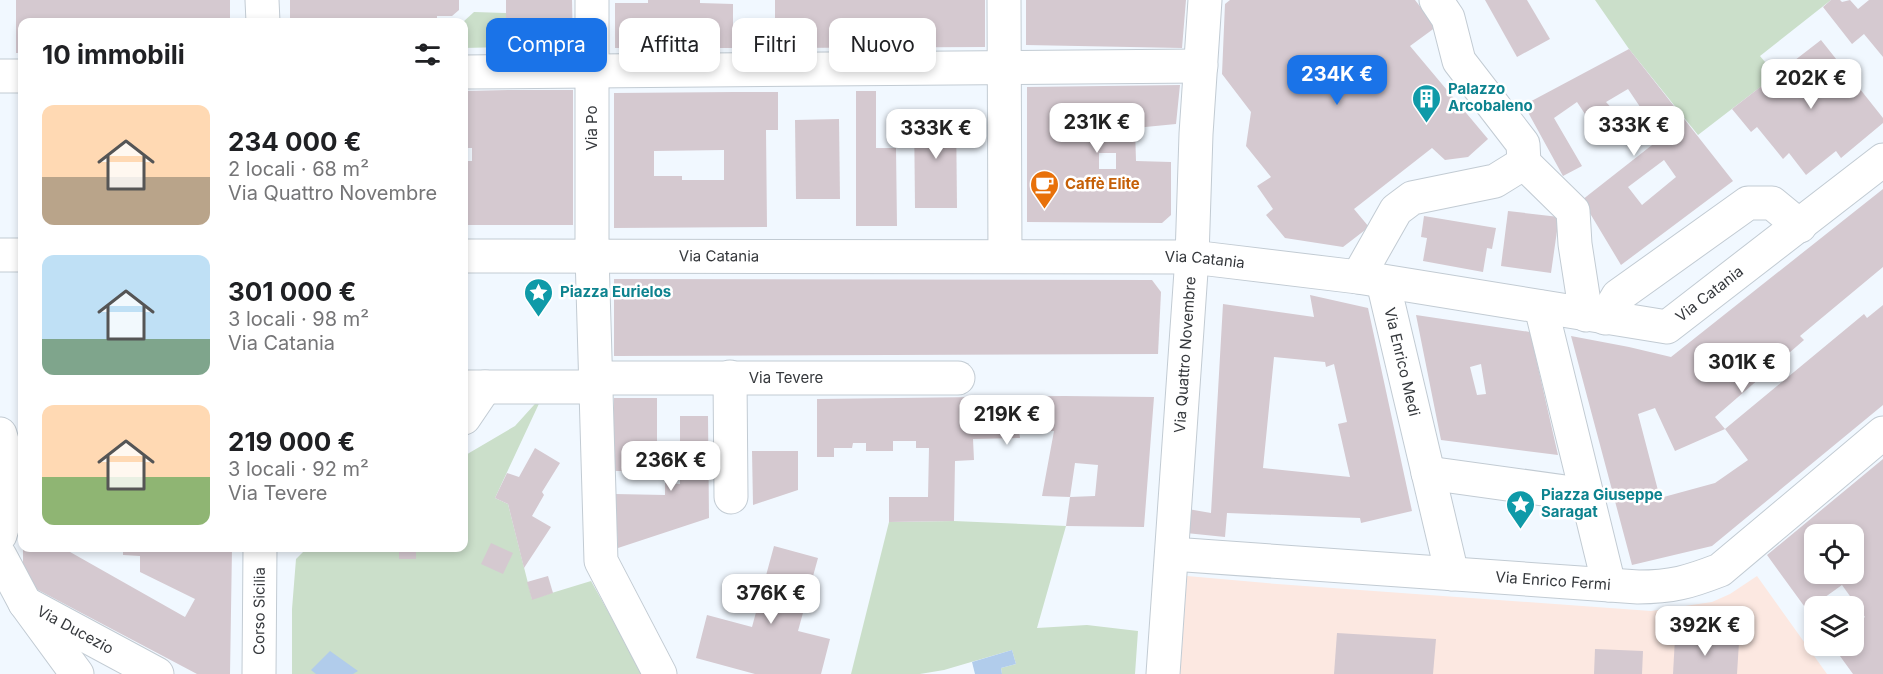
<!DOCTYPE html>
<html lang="it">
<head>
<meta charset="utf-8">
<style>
  :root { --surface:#fff; --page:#f2f2f2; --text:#202124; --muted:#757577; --accent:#1a73e8 }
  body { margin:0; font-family:Inter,sans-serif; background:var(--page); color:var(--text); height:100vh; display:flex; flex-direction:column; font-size:22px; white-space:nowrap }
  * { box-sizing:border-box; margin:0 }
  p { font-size:20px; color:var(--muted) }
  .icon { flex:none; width:33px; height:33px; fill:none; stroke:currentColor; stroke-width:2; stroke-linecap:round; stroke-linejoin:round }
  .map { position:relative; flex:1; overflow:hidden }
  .panel { position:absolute; left:18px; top:18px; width:450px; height:534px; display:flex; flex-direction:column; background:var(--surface); border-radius:12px; box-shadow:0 3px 9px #0003 }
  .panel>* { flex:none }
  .guide { position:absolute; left:486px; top:18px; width:570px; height:54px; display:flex; gap:12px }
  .tools { position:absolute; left:1804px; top:524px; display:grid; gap:12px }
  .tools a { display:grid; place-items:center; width:60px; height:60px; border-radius:12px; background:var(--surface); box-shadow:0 3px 9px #0003; font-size:30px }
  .price { position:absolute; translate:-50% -51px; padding:0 14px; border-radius:12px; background:#fff; color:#222; font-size:20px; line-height:39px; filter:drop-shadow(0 2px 3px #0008) }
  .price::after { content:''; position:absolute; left:50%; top:36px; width:18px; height:14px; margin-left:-9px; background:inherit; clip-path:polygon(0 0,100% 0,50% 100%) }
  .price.current { background:var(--accent); color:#fff }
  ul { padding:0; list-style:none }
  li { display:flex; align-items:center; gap:18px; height:150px; padding:0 24px }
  li span { display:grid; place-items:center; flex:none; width:168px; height:120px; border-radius:12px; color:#555 }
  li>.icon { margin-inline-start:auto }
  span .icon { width:72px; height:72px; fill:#fffc; stroke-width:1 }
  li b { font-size:26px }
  h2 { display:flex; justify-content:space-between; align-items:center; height:72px; padding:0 24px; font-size:26px }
  .chip { padding:0 21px; border-radius:12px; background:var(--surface); box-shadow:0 3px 9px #0003; font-size:21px; line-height:54px }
  .chip.current { background:var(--accent); color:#fff }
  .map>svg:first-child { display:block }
</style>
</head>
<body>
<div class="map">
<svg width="1883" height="674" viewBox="0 0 1883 674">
  <rect width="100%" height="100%" fill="#f1f8ff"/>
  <path fill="#fce8e1" d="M1187 576 1277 584 1651 611 1712 602 1730 594 1757 576 1827 674H1180Z"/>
  <g fill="#cbdfca">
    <path d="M1595 0H1831L1760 56 1776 75 1698 135 1629 49Z"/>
    <path d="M474 12 506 13V47L464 48 463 22Z"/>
    <path d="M543 395 495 498 508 504 532 599 591 581 643 674H292V609L296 559 307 548H464V456L515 426Z"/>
    <path d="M954 521 1066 526 1037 628 1087 625 1138 631 1135 674H1002L1001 668 1016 664 1012 650 944 670 920 674H851L889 522Z"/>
  </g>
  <g fill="#b1cceb">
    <path d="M1012 650 1016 664 1001 668 1002 674H975L972 662Z"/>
    <path d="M330 651 358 671 353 674H316L311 670Z"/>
  </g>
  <g fill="#d5c9d0" fill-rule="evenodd">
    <path d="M16 0H230V22H22V53H16Z"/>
    <path d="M290 0H459V10L452 16H437V22H290Z"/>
    <path d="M506 0H572L573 46 506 47Z"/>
    <path d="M648 0H700V3L733 4V48H615V3H648Z"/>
    <path d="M775 0H985V47L775 48Z"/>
    <path d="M1026 0H1186L1182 48 1026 45Z"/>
    <path d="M1230 0H1415L1436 27 1410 46 1488 139 1468 157 1445 160 1432 148 1354 209 1369 227 1343 247 1285 238 1266 215 1273 209 1257 186 1271 177 1246 146 1251 112 1222 74 1225 4Z"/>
    <path d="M1485 0H1527L1550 39 1517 57Z"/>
    <path d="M1831 0H1840L1842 2 1850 0 1858 9 1869 0H1883V57L1864 34 1852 44 1823 7Z"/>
    <path d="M1821 40 1883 118V123L1841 158 1836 151 1806 175 1789 153 1783 159 1757 127 1751 132 1732 109Z"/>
    <path d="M1629 49 1733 181 1621 265 1582 200 1661 138 1628 89 1606 102 1615 112 1599 124 1593 114 1587 117 1577 102 1554 118 1582 166 1563 176 1524 105ZM1664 160 1676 177 1642 205 1628 187Z"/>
    <path d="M1180 85 1176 124 1135 128 1136 161 1171 162V215L1162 223 1027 222V87ZM1099 153H1116V169H1099Z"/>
    <path d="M508 90H573V225H464V161H472V148H464V91Z"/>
    <path d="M856 91H876V148H896L897 226H856Z"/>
    <path d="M735 92H778V130H766L767 227 614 228V93ZM724 150V180H682V176H654V151Z"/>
    <path d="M18 95H22V148H19Z"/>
    <path d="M914 111H956L957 208H915Z"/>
    <path d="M839 119 840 199H796L795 120Z"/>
    <path d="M1883 189V267L1800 336 1804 340 1715 417 1725 429 1675 451 1655 408 1638 414 1660 498 1715 483 1748 460 1725 429 1864 314 1867 318 1883 305V405L1712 546 1632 565 1571 336 1629 347 1671 357Z"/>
    <path d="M1508 211 1559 217 1551 273 1501 266Z"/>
    <path d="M1424 216 1496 228 1492 249 1487 248 1483 272 1423 261 1427 238 1421 237Z"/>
    <path d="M20 278H22V321H21Z"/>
    <path d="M614 279 1152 280 1161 292 1158 354 614 356Z"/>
    <path d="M1310 295 1368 308 1412 511 1361 523 1360 518 1227 513 1225 537 1186 533 1188 509 1211 513 1223 304 1314 317ZM1274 357 1325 362 1326 367 1334 364 1347 422 1338 424 1350 477 1263 468Z"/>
    <path d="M1416 315 1530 332 1558 455 1441 440ZM1481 364 1486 394 1477 395 1470 367Z"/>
    <path d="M1064 396 1154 397 1144 527 1066 526 1070 497 1095 496 1098 465 1075 463 1070 497 1042 496 1054 431 1019 432 1020 438 973 439 974 460 955 461 954 521 889 522V497H928L929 448H916V441H893V451H866V443H853L852 448H834V457H817V399Z"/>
    <rect x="614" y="398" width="43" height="73"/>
    <path d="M680 416H708L709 518 618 548 615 494 665 495V483L680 484Z"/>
    <path d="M535 448 560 463 542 492 544 495 532 516 551 527 524 568 508 504 495 498 507 473 519 477Z"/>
    <path d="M752 451H798V490L753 505Z"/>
    <path d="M1883 459V674H1853L1832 645H1854V625L1865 617 1842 585 1807 610 1767 555ZM1815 534H1854V573H1815Z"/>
    <path d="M491 543 513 553 503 574 481 564Z"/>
    <path d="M774 546 818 558 798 631 830 639 821 674H755L696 658 707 615 752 627Z"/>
    <path d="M23 548H63L185 617 195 599 140 572V556L123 555V548H232L230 674H197L23 582Z"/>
    <rect x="399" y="548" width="17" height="11"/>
    <path d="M548 576 553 593 532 600 527 582Z"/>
    <path d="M1337 633 1436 639 1433 674H1334Z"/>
    <path d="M1675 638 1739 642 1737 674H1673Z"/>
    <path d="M1595 649 1643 651 1642 674H1594Z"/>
  </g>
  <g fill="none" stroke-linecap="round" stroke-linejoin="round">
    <defs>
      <g id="minor">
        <path d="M262 0 263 22"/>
        <path d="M592 0V255L601 561 660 674"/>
        <path d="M1004 0 1005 256"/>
        <path d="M1436 0 1448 18 1459 61 1523 144 1524 163 1573 211 1575 244 1586 315"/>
        <path d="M464 72 1201 66"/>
        <path d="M0 76H22"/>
        <path d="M0 255H22"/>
        <path id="s1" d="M464 256 1192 257 1358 277 1667 327 1883 160"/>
        <path d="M1358 277 1396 210 1412 198 1495 181 1524 163"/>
        <path id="s2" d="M1383 282 1452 574"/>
        <path d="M1541 307 1609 585"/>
        <path d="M1605 318 1618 296 1748 203H1772L1800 226"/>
        <path d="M730 377 731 497"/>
        <path id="s3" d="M596 378H958"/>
        <path d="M464 387H596"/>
        <path d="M464 418 485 387"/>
        <path d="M0 434C13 474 13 493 0 535"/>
        <path d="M1428 473 1587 495"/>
        <path id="s4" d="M1172 554 1638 587C1672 587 1689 582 1720 570L1883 433"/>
        <path d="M0 556 25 603 77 674"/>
        <path id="s5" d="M25 603 157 674"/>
        <path id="s6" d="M259 674 260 548"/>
        <path id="s7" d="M1163 674 1192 257 1196 134 1205 0"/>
      </g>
    </defs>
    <use href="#minor" stroke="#c2cbd3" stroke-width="35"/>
    <use href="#minor" stroke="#fff" stroke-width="33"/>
  </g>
  <defs>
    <symbol id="building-pin" viewBox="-11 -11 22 30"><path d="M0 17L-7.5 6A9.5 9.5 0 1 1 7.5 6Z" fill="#0f9aa8" stroke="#fff"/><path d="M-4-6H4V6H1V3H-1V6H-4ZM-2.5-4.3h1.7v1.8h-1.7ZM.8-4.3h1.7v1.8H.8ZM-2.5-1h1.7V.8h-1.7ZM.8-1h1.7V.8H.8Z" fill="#fff"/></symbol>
    <symbol id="cafe-pin" viewBox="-11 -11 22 30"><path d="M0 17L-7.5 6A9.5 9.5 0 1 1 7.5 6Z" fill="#e8710a" stroke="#fff"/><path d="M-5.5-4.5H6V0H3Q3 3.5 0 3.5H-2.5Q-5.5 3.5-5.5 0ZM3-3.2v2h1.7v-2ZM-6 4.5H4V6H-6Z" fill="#fff"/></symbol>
    <symbol id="sight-pin" viewBox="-11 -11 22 30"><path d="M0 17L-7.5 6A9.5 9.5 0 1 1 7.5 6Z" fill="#0f9aa8" stroke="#fff"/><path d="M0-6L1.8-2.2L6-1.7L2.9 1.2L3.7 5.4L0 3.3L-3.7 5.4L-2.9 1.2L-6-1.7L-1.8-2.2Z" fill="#fff"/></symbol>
  </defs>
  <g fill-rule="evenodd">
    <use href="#building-pin" x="1410" y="82" width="33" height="45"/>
    <use href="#cafe-pin" x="1028" y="168" width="33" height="45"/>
    <use href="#sight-pin" x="522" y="276" width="33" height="45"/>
    <use href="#sight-pin" x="1504" y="488" width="33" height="45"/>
  </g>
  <g text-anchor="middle" stroke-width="5" stroke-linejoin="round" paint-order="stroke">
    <g font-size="15" font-weight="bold" fill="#0d838f" stroke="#fff" text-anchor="start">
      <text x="1448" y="94">Palazzo<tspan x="1448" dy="17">Arcobaleno</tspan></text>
      <text x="560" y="297">Piazza Eurielos</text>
      <text x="1541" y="500">Piazza Giuseppe<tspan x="1541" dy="17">Saragat</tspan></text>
    </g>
    <g font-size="15" fill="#35383c" stroke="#fff">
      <text transform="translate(592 128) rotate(-90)" y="5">Via Po</text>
      <text dy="5" stroke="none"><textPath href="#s1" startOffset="255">Via Catania</textPath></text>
      <text dy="5" stroke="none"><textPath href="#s1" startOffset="741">Via Catania</textPath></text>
      <text dy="5" stroke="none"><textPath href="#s1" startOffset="1262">Via Catania</textPath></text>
      <text dy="5" stroke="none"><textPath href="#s7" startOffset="320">Via Quattro Novembre</textPath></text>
      <text dy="5" stroke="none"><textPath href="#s2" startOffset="82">Via Enrico Medi</textPath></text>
      <text dy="5" stroke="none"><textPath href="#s3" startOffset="190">Via Tevere</textPath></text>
      <text dy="5" stroke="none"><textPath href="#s4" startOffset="382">Via Enrico Fermi</textPath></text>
      <text dy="5" stroke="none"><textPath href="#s6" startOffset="63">Corso Sicilia</textPath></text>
      <text dy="5" stroke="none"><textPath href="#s5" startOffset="57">Via Ducezio</textPath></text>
    </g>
    <g font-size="15" font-weight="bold" fill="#c56008" stroke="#fff" text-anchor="start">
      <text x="1065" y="189">Caffè Elite</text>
    </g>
  </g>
</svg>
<div class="tools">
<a><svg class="icon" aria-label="locate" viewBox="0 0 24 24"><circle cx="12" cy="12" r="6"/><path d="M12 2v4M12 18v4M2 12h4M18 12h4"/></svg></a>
<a><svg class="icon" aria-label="layers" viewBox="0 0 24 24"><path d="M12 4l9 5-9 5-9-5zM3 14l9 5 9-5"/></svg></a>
</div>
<b class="price current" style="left:1337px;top:106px">234K €</b>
<b class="price" style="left:1811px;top:110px">202K €</b>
<b class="price" style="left:1097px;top:154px">231K €</b>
<b class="price" style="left:1634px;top:157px">333K €</b>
<b class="price" style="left:936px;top:160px">333K €</b>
<b class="price" style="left:1742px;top:394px">301K €</b>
<b class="price" style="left:1007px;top:446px">219K €</b>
<b class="price" style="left:671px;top:492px">236K €</b>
<b class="price" style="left:771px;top:625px">376K €</b>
<b class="price" style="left:1705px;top:657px">392K €</b>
<div class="guide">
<a class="chip current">Compra</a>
<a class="chip">Affitta</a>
<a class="chip">Filtri</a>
<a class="chip">Nuovo</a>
</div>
<section class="panel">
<h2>10 immobili<svg class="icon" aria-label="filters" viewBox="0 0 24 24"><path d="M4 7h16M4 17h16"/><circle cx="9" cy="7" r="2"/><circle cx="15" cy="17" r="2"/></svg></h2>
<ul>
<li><span style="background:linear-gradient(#ffd9b3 60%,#b9a48a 0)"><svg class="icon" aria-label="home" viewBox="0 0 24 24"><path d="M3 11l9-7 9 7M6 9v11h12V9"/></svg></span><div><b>234 000 €</b><p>2 locali · 68 m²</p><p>Via Quattro Novembre</p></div></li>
<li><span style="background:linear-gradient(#bfe0f5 70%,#7fa58c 0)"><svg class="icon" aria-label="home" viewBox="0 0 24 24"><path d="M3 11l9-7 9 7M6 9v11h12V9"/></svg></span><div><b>301 000 €</b><p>3 locali · 98 m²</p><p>Via Catania</p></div></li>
<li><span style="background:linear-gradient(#ffd9b3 60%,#8fb573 0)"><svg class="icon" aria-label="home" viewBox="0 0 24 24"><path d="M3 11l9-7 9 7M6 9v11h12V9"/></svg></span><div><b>219 000 €</b><p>3 locali · 92 m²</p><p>Via Tevere</p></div></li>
</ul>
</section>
</div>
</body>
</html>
